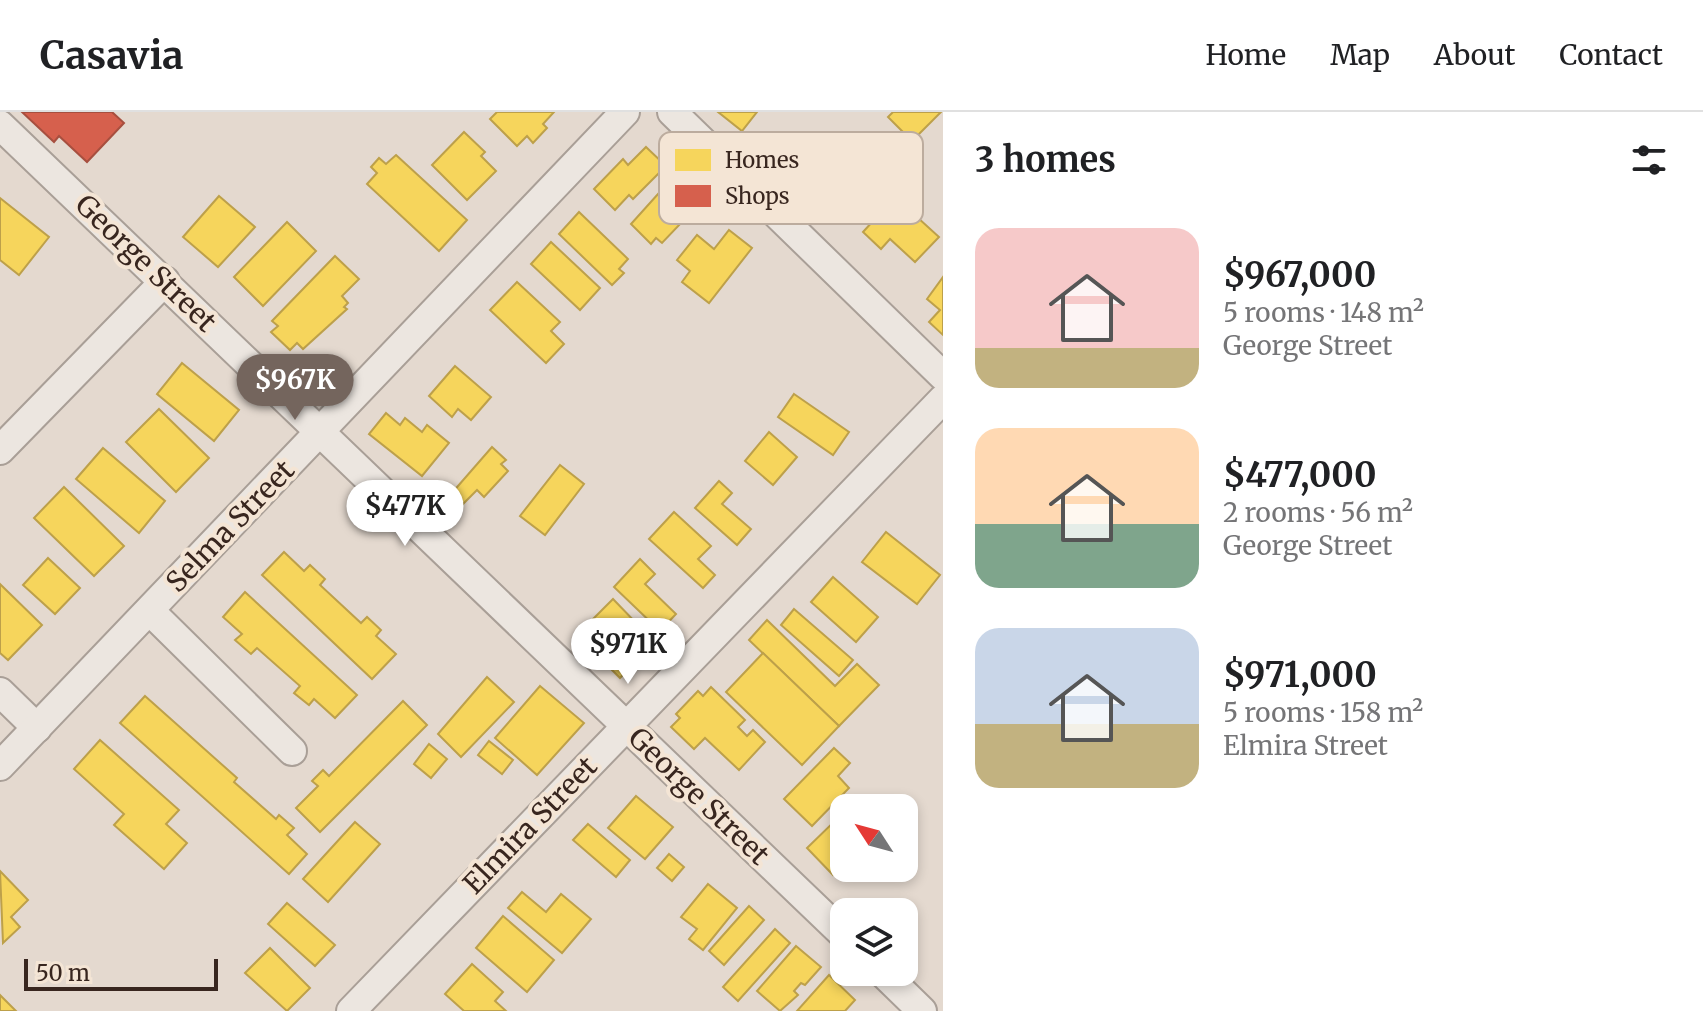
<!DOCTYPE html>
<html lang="en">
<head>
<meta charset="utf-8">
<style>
  :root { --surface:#fff; --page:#f6f6f6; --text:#202124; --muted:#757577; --line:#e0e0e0; --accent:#74655d }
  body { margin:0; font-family:Merriweather,serif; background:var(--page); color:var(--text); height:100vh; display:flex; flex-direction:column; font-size:30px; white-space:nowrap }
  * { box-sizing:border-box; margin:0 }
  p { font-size:26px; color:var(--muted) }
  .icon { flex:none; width:44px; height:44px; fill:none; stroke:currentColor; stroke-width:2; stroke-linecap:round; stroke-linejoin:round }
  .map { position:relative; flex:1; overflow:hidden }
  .details { display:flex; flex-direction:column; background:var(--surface); width:760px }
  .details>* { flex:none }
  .needle { width:52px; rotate:306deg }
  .fabs { position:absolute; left:830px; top:682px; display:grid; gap:16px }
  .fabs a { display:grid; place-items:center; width:88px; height:88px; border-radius:16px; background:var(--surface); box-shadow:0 4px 12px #0003; font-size:40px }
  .scale { position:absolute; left:24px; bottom:20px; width:194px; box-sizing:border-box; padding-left:8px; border:4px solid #38261f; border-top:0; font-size:22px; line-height:28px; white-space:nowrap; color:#38261f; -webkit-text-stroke:6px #f4e5d5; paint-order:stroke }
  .price { position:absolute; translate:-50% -68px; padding:0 18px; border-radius:28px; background:#fff; color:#222; font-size:26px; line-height:52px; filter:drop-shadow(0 2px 4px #0008) }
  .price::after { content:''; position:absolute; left:50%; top:48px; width:24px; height:18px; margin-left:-12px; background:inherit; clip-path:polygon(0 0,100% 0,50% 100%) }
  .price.selected { background:var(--accent); color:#fff }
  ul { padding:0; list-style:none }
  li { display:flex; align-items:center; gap:24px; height:200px; padding:0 32px }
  li span { display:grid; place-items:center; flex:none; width:224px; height:160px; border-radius:24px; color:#555 }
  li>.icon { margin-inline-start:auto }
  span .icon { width:96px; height:96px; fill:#fffc; stroke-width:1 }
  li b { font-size:34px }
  h2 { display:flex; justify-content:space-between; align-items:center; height:96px; padding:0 32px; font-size:34px }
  header { display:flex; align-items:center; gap:48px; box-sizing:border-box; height:112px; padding:0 40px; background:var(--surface); border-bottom:2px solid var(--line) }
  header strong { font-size:38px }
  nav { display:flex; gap:44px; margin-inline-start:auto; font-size:28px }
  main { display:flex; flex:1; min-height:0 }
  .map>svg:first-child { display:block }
</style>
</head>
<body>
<header>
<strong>Casavia</strong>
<nav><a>Home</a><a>Map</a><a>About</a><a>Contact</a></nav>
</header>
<main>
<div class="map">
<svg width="943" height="899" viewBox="0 0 943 899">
  <rect width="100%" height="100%" fill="#e4d9cf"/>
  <g fill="#f6d55c" stroke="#bda04a" stroke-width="2">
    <path d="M497 0H554L543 12 547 16 533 31 527 24 517 34 490 7Z"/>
    <path d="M718 0H757L742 19Z"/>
    <path d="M893 0H941L912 29 888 5Z"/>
    <path d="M464 20 485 40 481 44 496 59 467 88 432 53Z"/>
    <path d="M646 35 666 54 633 87 629 83 615 98 594 77 623 47 628 53Z"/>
    <path d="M396 43 467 108 439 139 367 72 377 61 371 55 379 46 386 52Z"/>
    <path d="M676 62 681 67 685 63 696 73 692 77 703 88 662 131 656 126 651 132 631 112Z"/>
    <path d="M219 84 255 115 218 155 183 125Z"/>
    <path d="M895 85 939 125 915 150 890 127 881 137 863 120Z"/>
    <path d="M0 86 49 125 19 163 0 148Z"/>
    <path d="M579 100 628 147 619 157 624 161 612 173 559 122Z"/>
    <path d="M287 110 316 139 263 194 234 165Z"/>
    <path d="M729 118 752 136 709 191 682 170 690 159 677 148 697 123 714 137Z"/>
    <path d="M551 130 600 176 580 198 531 152Z"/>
    <path d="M335 144 359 167 342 184 348 191 344 195 347 197 303 237 297 231 290 238 271 220 278 214 272 209Z"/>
    <path d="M943 165V223L929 210 940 198 927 187Z"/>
    <path d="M517 170 560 210 551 219 564 232 546 251 490 198Z"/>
    <path d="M182 251 239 298 214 329 157 282Z"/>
    <path d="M455 254 491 285 471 308 458 297 452 305 429 284Z"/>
    <path d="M794 282 849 320 833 343 778 305Z"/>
    <path d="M159 297 209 346 176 380 126 330Z"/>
    <path d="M386 301 400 313 405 306 422 320 427 313 449 331 422 364 369 322Z"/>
    <path d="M769 320 797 345 773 373 745 349Z"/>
    <path d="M492 335 506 348 501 352 508 359 484 385 477 378 462 393 451 382Z"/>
    <path d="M103 336 165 389 139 421 76 367Z"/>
    <path d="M560 353 584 372 545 423 520 404Z"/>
    <path d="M719 369 732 381 722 392 751 417 737 433 695 396Z"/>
    <path d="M64 375 124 434 94 464 34 406Z"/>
    <path d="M674 400 711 434 698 447 715 463 703 476 649 427Z"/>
    <path d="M886 420 940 463 917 492 862 450Z"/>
    <path d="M284 440 304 459 310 453 325 467 320 473 361 511 367 505 381 518 376 524 396 542 372 567 262 463Z"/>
    <path d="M48 446 80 476 55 502 23 473Z"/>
    <path d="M640 447 655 462 645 472 676 502 660 519 614 475Z"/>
    <path d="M833 465 878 505 856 530 811 490Z"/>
    <path d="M0 472 42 513 8 548 0 541Z"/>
    <path d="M245 480 357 583 335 606 314 587 309 593 294 581 300 574 257 536 251 542 235 528 242 522 223 505Z"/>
    <path d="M613 487 641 516 633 525 647 539 620 566 577 523Z"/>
    <path d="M794 497 853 548 839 564 781 513Z"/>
    <path d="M767 508 835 574 857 552 879 573 839 614 749 528Z"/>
    <path d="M763 541 839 614 802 653 726 580Z"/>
    <path d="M487 565 514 590 461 645 438 622Z"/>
    <path d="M540 574 584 611 537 663 495 626Z"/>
    <path d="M711 575 745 608 738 615 747 624 753 618 765 630 739 658 705 626 694 637 671 615 680 606 676 602 698 579 703 584Z"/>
    <path d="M145 584 237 666 234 670 276 707 279 703 294 716 287 723 307 742 289 762 120 611Z"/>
    <path d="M403 589 427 613 320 720 296 696 318 674 312 669 323 658 329 664Z"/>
    <path d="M100 628 179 698 166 712 187 731 164 757 114 713 124 702 74 657Z"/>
    <path d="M489 629 513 648 502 662 478 643Z"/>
    <path d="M429 632 447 647 431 666 414 652Z"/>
    <path d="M834 636 850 651 838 664 849 676 812 714 784 687Z"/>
    <path d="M636 684 673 715 645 747 608 716Z"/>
    <path d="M844 700V752L833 763 807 736Z"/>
    <path d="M355 710 380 732 328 790 303 767Z"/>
    <path d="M588 712 630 748 616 765 573 728Z"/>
    <path d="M669 742 684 755 672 769 657 756Z"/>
    <path d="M0 759 28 788 11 805 20 815 3 831Z"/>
    <path d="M708 772 737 796 703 838 689 827 697 817 681 805Z"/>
    <path d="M522 780 546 800 561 782 591 807 562 841 508 796Z"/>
    <path d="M287 791 335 833 315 854 268 812Z"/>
    <path d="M749 794 764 808 724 853 709 839Z"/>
    <path d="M503 804 554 848 527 880 476 836Z"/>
    <path d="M775 817 790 831 738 889 723 875Z"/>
    <path d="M796 834 821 855 805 873 801 871 794 879 798 883 780 899 757 879Z"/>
    <path d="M270 836 310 876 287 899 245 861Z"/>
    <path d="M472 852 503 880 495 889 506 899H464L445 882Z"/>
    <path d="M829 863 855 888 845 899H797Z"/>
    <path d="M0 883 16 899H0Z"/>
  </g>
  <path fill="#d6604d" stroke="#a74f3f" stroke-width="2" d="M22 0H112L124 11 87 50 59 24 54 30Z"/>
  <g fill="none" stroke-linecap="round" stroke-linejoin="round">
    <defs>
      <g id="minor">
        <path d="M672 0 943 264"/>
        <path d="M0 13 844 823"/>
        <path d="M0 338 165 169"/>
        <path d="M150 499 292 639"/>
        <path d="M0 580 37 616"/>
        <path d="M0 654 625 0"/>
        <path d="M882 860 922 899"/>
        <path d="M351 899 943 287"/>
      </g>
    </defs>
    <use href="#minor" stroke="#a99f97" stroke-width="32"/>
    <use href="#minor" stroke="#ece6e0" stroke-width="28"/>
  </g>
  <g text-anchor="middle" stroke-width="8" stroke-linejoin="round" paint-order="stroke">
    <g font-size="28" fill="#38261f" stroke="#f4e5d5">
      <text transform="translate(146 151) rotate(44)" y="10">George Street</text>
      <text transform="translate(230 414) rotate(-46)" y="10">Selma Street</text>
      <text transform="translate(699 684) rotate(44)" y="10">George Street</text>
      <text transform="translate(530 713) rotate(-46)" y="10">Elmira Street</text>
    </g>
  </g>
  <rect x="659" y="20" width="264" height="92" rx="12" fill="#f4e5d5" stroke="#bcac9e" stroke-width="2"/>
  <rect x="675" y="37" width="36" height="22" fill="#f6d55c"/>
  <rect x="675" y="73" width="36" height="22" fill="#d6604d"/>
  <g font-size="22" fill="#38261f">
    <text x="725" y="56">Homes</text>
    <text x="725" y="92">Shops</text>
  </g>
</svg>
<div class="fabs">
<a><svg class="needle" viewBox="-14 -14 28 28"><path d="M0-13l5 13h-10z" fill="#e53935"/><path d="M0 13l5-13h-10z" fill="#757577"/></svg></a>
<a><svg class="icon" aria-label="layers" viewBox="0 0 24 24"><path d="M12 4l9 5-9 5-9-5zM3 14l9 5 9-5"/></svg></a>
</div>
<div class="scale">50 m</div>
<b class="price selected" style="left:295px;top:310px">$967K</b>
<b class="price" style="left:405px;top:436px">$477K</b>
<b class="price" style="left:628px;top:574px">$971K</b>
</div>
<section class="details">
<h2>3 homes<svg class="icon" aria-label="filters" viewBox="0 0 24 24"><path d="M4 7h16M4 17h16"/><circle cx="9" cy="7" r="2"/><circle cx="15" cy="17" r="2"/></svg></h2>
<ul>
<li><span style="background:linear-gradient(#f6c9c9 75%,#c2b280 0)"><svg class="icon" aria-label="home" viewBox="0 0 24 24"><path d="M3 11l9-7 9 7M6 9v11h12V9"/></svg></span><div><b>$967,000</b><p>5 rooms · 148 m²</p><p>George Street</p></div></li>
<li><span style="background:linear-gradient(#ffd9b3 60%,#7fa58c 0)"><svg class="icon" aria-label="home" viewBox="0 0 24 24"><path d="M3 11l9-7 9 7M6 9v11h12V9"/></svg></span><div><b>$477,000</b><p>2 rooms · 56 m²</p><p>George Street</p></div></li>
<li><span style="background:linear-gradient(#c9d6e8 60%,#c2b280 0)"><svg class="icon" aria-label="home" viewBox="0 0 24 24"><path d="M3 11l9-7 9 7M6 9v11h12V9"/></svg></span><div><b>$971,000</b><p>5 rooms · 158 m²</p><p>Elmira Street</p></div></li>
</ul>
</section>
</main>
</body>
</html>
